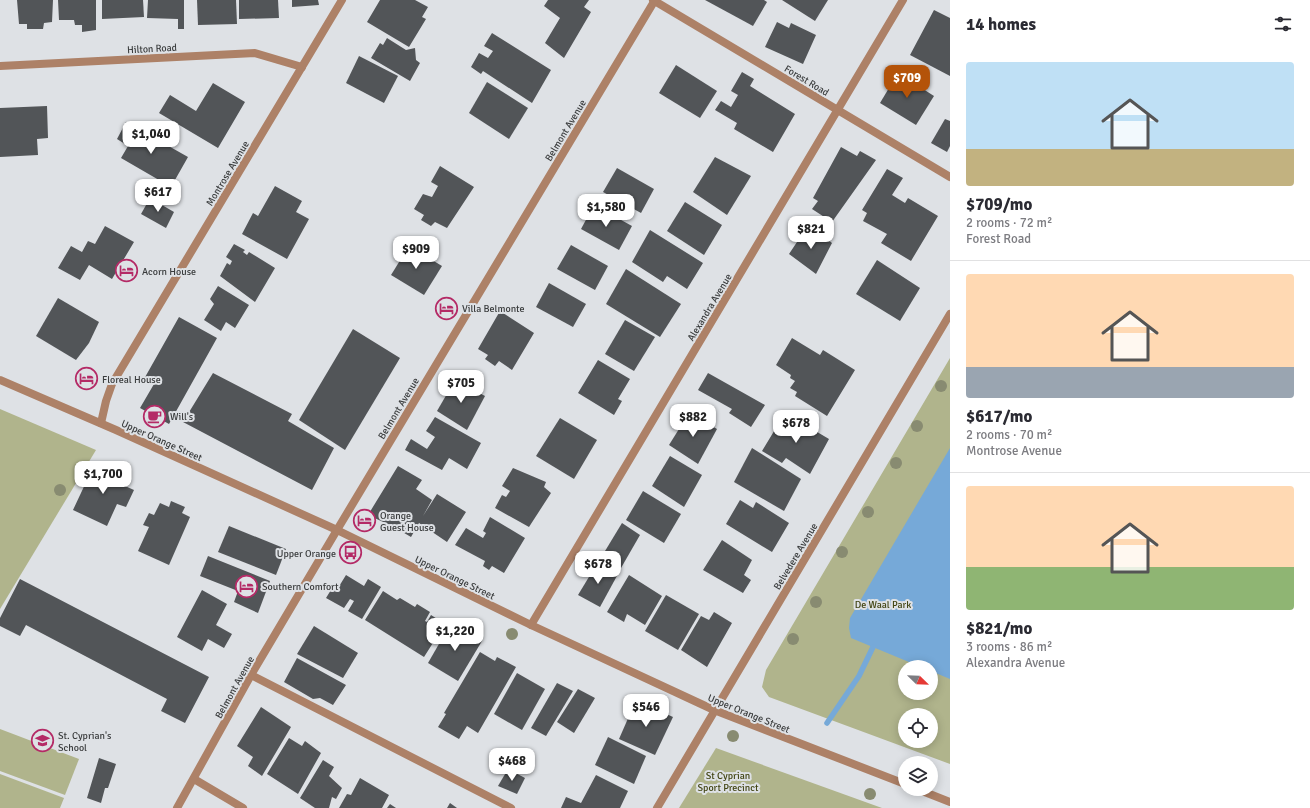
<!DOCTYPE html>
<html lang="en">
<head>
<meta charset="utf-8">
<style>
  :root { --surface:#fff; --page:#f7f7f7; --text:#2b2b33; --muted:#7c7c81; --line:#e1e1e2; --accent:#b45309 }
  body { margin:0; font-family:Signika,sans-serif; background:var(--page); color:var(--text); height:100vh; display:flex; flex-direction:column; font-size:15px; white-space:nowrap }
  * { box-sizing:border-box; margin:0 }
  p { font-size:13px; color:var(--muted) }
  .icon { flex:none; width:22px; height:22px; fill:none; stroke:currentColor; stroke-width:2; stroke-linecap:round; stroke-linejoin:round }
  .map { position:relative; flex:1; overflow:hidden }
  .panel { display:flex; flex-direction:column; background:var(--surface); width:360px }
  .panel>* { flex:none }
  .needle { width:26px; rotate:113deg }
  .fabs { position:absolute; left:898px; top:660px; display:grid; gap:8px }
  .fabs a { display:grid; place-items:center; width:40px; height:40px; border-radius:50%; background:var(--surface); box-shadow:0 2px 10px #0003; font-size:20px }
  .price { position:absolute; translate:-50% -34px; padding:0 9px; border-radius:8px; background:#fff; color:#222; font-size:13px; line-height:26px; filter:drop-shadow(0 1px 2px #0008) }
  .price::after { content:''; position:absolute; left:50%; top:24px; width:12px; height:9px; margin-left:-6px; background:inherit; clip-path:polygon(0 0,100% 0,50% 100%) }
  .price.selected { background:var(--accent); color:#fff }
  ul { padding:0; list-style:none }
  li { display:grid; align-content:center; gap:8px; height:212px; padding:0 16px }
  li+li { border-top:1px solid var(--line) }
  li span { display:grid; place-items:center; height:124px; border-radius:4px; color:#555 }
  li>.icon { margin-inline-start:auto }
  span .icon { width:72px; height:72px; fill:#fffc; stroke-width:1 }
  li b { font-size:17px }
  h2 { display:flex; justify-content:space-between; align-items:center; height:48px; padding:0 16px; font-size:17px }
  main { display:flex; flex:1; min-height:0 }
  .map>svg:first-child { display:block }
</style>
</head>
<body>
<main>
<div class="map">
<svg width="950" height="808" viewBox="0 0 950 808">
  <rect width="100%" height="100%" fill="#dee1e5"/>
  <g fill="#b0b48c" fill-rule="evenodd">
    <path d="M950 358V764L769 697 762 687 766 670ZM905 667H931V693H905ZM905 715H931V741H905Z"/>
    <path d="M0 409 96 450 0 609Z"/>
    <path d="M0 729 79 759 65 795 0 771Z"/>
    <path d="M716 748 882 808H679Z"/>
    <path d="M0 774 64 798 60 808H0Z"/>
  </g>
  <path fill="#76a9d8" d="M950 448V679L931 671V667H921L851 638 849 628 850 618Z"/>
  <g fill="none" stroke-linecap="round" stroke-linejoin="round">
    <path stroke="#76a9d8" stroke-width="5.5" d="M827 723 859 676 873 647"/>
  </g>
  <g fill="#525558">
    <path d="M17 0H53L52 22 44 23 43 29H27V24H19Z"/>
    <path d="M58 0H96V30L82 32V25H75L74 20H59Z"/>
    <path d="M102 0H143L144 17 102 19Z"/>
    <path d="M148 0H184V29H178V19L147 18Z"/>
    <path d="M197 0H236L237 24 198 25Z"/>
    <path d="M239 0H278L279 18 239 19Z"/>
    <path d="M292 0H318L319 5 292 7Z"/>
    <path d="M380 0H415L428 7 422 17 426 19 409 47 367 22Z"/>
    <path d="M548 0H589L584 7 591 12 564 58 545 43 560 18 544 6Z"/>
    <path d="M705 0H764L767 2 753 26Z"/>
    <path d="M782 0H828L815 21Z"/>
    <path d="M934 10 950 18V76L910 55Z"/>
    <path d="M777 22 789 28 791 23 816 35 803 64 765 47Z"/>
    <path d="M492 33 551 70 532 103 483 71 481 74 471 67 479 53 488 58 493 51 484 46Z"/>
    <path d="M387 38 406 50 415 48 416 60 420 63 410 81 371 58 380 43 383 45Z"/>
    <path d="M359 56 398 76 384 103 346 83Z"/>
    <path d="M676 65 717 91 700 118 659 93Z"/>
    <path d="M742 72 754 79 750 86 795 114 773 152 734 129 737 123 715 110 721 101 731 107 738 95 731 91Z"/>
    <path d="M898 73 934 96 916 125 880 103Z"/>
    <path d="M487 82 528 108 509 139 469 113Z"/>
    <path d="M213 83 245 102 218 148 159 113 170 95 196 111Z"/>
    <path d="M47 106 48 138 37 139 38 155 0 157V108Z"/>
    <path d="M945 119 950 121V146L947 152 931 143Z"/>
    <path d="M126 122 188 157 171 187 121 158 128 146 117 139Z"/>
    <path d="M841 147 857 156 860 151 876 160 832 222 812 209 818 201 813 198Z"/>
    <path d="M715 157 751 176 727 215 693 192Z"/>
    <path d="M440 166 474 187 447 228 435 222 431 226 421 220 424 215 414 209 423 194 432 197 438 186 431 182Z"/>
    <path d="M617 168 654 189 641 213 603 192Z"/>
    <path d="M887 169 903 178 892 195 905 203 908 198 938 216 911 261 881 243 887 234 863 221 867 213 862 210Z"/>
    <path d="M275 186 302 201 296 212 309 219 287 259 242 234 253 213 258 216Z"/>
    <path d="M150 198 174 212 166 228 141 214Z"/>
    <path d="M685 202 722 225 704 255 667 231Z"/>
    <path d="M594 205 632 226 619 250 581 229Z"/>
    <path d="M105 226 134 242 112 279 89 265 80 280 58 268 71 246 82 252 88 241 95 244Z"/>
    <path d="M811 227 832 243 816 274 789 254 801 236 805 239Z"/>
    <path d="M650 230 703 263 687 289 667 276 663 282 632 262Z"/>
    <path d="M234 244 245 250 243 252 247 255 249 252 275 268 255 302 220 276 227 263 230 265 232 261 226 257Z"/>
    <path d="M571 245 608 266 595 290 557 269Z"/>
    <path d="M409 246 442 266 424 295 391 275Z"/>
    <path d="M877 260 920 288 900 321 856 294Z"/>
    <path d="M626 269 681 304 660 337 606 304Z"/>
    <path d="M549 283 586 304 573 327 536 307Z"/>
    <path d="M218 286 249 305 235 328 226 322 221 331 204 320 214 304 210 299Z"/>
    <path d="M58 298 99 322 89 343 76 360 36 336Z"/>
    <path d="M500 311 534 333 512 370 499 361 495 366 485 359 488 355 478 349Z"/>
    <path d="M179 317 217 338 169 424 140 408 154 384 144 379Z"/>
    <path d="M625 320 655 337 634 371 605 354Z"/>
    <path d="M353 329 400 358 345 450 299 420Z"/>
    <path d="M792 338 820 355 823 350 855 370 827 416 795 396 797 392 790 388 795 381 790 378 791 375 776 365Z"/>
    <path d="M598 360 630 379 618 399 622 401 614 415 578 393Z"/>
    <path d="M213 373 292 414 288 421 334 448 312 490 183 422Z"/>
    <path d="M708 373 765 405 751 427 729 413 732 409 698 390Z"/>
    <path d="M455 380 485 396 467 430 437 411Z"/>
    <path d="M689 413 717 429 698 464 669 445Z"/>
    <path d="M785 413 829 439 810 474 786 458 782 463 762 451Z"/>
    <path d="M435 417 481 443 467 469 449 458 442 470 405 450 411 439 427 449 435 437 426 431Z"/>
    <path d="M560 418 597 440 574 479 536 456Z"/>
    <path d="M752 448 801 479 784 511 734 482Z"/>
    <path d="M670 456 702 475 684 507 652 486Z"/>
    <path d="M95 463 128 479 125 486 134 490 126 507 117 504 107 526 73 510Z"/>
    <path d="M398 466 422 480 416 489 432 500 423 516 437 494 466 512 447 542 419 523 411 537 394 527 368 515Z"/>
    <path d="M513 468 546 482 544 487 551 493 529 527 495 508 502 495 506 497 510 491 502 486Z"/>
    <path d="M643 491 681 514 664 543 626 520Z"/>
    <path d="M740 500 753 508 756 502 789 523 772 552 726 524Z"/>
    <path d="M171 501 185 507 182 513 190 517 169 565 138 551 149 527 143 525 149 513 154 515 160 503 169 507Z"/>
    <path d="M490 517 525 538 504 573 492 566 489 570 483 566 485 561 455 545 466 528 483 538 486 533 483 531Z"/>
    <path d="M622 523 640 535 621 568 602 556Z"/>
    <path d="M229 526 286 549 276 575 218 552Z"/>
    <path d="M722 540 752 560 744 575 751 580 743 593 703 570Z"/>
    <path d="M208 556 270 581 258 613 234 602 238 591 200 576Z"/>
    <path d="M598 562 618 574 600 607 578 595Z"/>
    <path d="M346 575 364 586 368 579 381 587 362 619 348 611 354 601 350 599 344 608 326 598 334 585 338 588Z"/>
    <path d="M629 575 662 596 645 625 627 614 624 622 607 612Z"/>
    <path d="M20 579 209 677 185 723 161 711 167 699 26 625 20 636 0 626V618Z"/>
    <path d="M202 590 227 604 216 625 232 634 224 648 208 639 202 651 177 637Z"/>
    <path d="M383 591 397 600 400 598 415 607 417 604 430 612 425 621 427 622 431 615 445 624 424 657 365 620Z"/>
    <path d="M666 595 699 614 678 650 645 631Z"/>
    <path d="M714 612 732 623 707 667 681 650 701 616 709 620Z"/>
    <path d="M451 623 482 641 458 681 428 663Z"/>
    <path d="M314 626 358 653 343 678 297 654Z"/>
    <path d="M480 652 495 661 497 657 516 667 478 733 467 726 459 739 438 727 446 714 444 713Z"/>
    <path d="M297 658 346 685 333 705 320 698 313 699 284 682Z"/>
    <path d="M517 673 545 689 522 730 494 714Z"/>
    <path d="M557 683 573 691 546 736 531 728Z"/>
    <path d="M578 689 595 698 574 733 557 722Z"/>
    <path d="M636 700 673 717 655 755 619 739Z"/>
    <path d="M261 707 291 727 262 776 248 766 253 757 237 746Z"/>
    <path d="M608 737 646 756 634 784 595 765Z"/>
    <path d="M289 738 302 746 305 741 321 753 298 794 267 774Z"/>
    <path d="M99 758 116 764 108 788H105L101 803 87 798Z"/>
    <path d="M323 760 334 767 329 776 342 788 336 799 332 797 329 808H315L300 798Z"/>
    <path d="M508 769 525 778 517 794 498 786Z"/>
    <path d="M596 775 628 791 620 808H561L566 797 581 803Z"/>
    <path d="M360 778 389 795 382 808H339L347 794 351 795Z"/>
    <path d="M450 803 457 808H447Z"/>
    <path d="M390 804 396 808H387Z"/>
  </g>
  <g fill="none" stroke-linecap="round" stroke-linejoin="round">
    <path stroke="#ad8167" stroke-width="8" d="M251 675 511 808"/>
    <g stroke="#ad8167" stroke-width="8">
      <path d="M653 0 950 177"/>
      <path d="M0 66 255 53 302 67"/>
      <path d="M101 423 106 401 112 384 342 0"/>
      <path d="M531 625 903 0"/>
      <path d="M194 779 243 808"/>
      <path d="M177 808 251 675 337 530 655 0"/>
      <path d="M657 808 950 314"/>
    </g>
    <g stroke="#ad8167" stroke-width="8">
      <path d="M0 380 116 430 337 530 531 625 714 710 905 784"/>
      <path d="M917 789 950 802"/>
    </g>
  </g>
  <g fill="#888b71">
    <circle cx="941" cy="386" r="6"/>
    <circle cx="917" cy="426" r="6"/>
    <circle cx="896" cy="463" r="6"/>
    <circle cx="60" cy="490" r="6"/>
    <circle cx="868" cy="512" r="6"/>
    <circle cx="842" cy="552" r="6"/>
    <circle cx="816" cy="602" r="6"/>
    <circle cx="512" cy="634" r="6"/>
    <circle cx="793" cy="639" r="6"/>
    <circle cx="733" cy="736" r="6"/>
    <circle cx="870" cy="794" r="6"/>
  </g>
  <defs>
    <symbol id="hotel-ring" viewBox="-11 -11 22 22"><circle r="9.5" fill="#dee1e5" stroke="#b42a66" stroke-width="1.5"/><path d="M-6-4.5h1.5V1H6V5H4.5V3h-9V5H-6ZM-4 0a1.8 1.8 0 1 1 3.6 0ZM.5 0V-2.5h3Q6-2.5 6 0Z" fill="#b42a66"/></symbol>
    <symbol id="cafe-ring" viewBox="-11 -11 22 22"><circle r="9.5" fill="#dee1e5" stroke="#b42a66" stroke-width="1.5"/><path d="M-5.5-4.5H6V0H3Q3 3.5 0 3.5H-2.5Q-5.5 3.5-5.5 0ZM3-3.2v2h1.7v-2ZM-6 4.5H4V6H-6Z" fill="#b42a66"/></symbol>
    <symbol id="bus-ring" viewBox="-11 -11 22 22"><circle r="9.5" fill="#dee1e5" stroke="#b42a66" stroke-width="1.5"/><path d="M-5-6H5V4H4V6H2V4H-2V6H-4V4H-5ZM-3.5-4V0h7V-4ZM-3.5 1.2v1.5H-2V1.2ZM2 1.2v1.5H3.5V1.2Z" fill="#b42a66"/></symbol>
    <symbol id="school-ring" viewBox="-11 -11 22 22"><circle r="9.5" fill="#dee1e5" stroke="#b42a66" stroke-width="1.5"/><path d="M0-5L7-2L0 1L-7-2ZM-4 1L0 2.5L4 1V4Q0 6-4 4Z" fill="#b42a66"/></symbol>
  </defs>
  <g fill-rule="evenodd">
    <use href="#hotel-ring" x="114" y="258" width="25" height="25"/>
    <use href="#hotel-ring" x="434" y="296" width="25" height="25"/>
    <use href="#hotel-ring" x="74" y="366" width="25" height="25"/>
    <use href="#cafe-ring" x="142" y="404" width="25" height="25"/>
    <use href="#hotel-ring" x="352" y="508" width="25" height="25"/>
    <use href="#bus-ring" x="338" y="540" width="25" height="25"/>
    <use href="#hotel-ring" x="234" y="574" width="25" height="25"/>
    <use href="#school-ring" x="30" y="728" width="25" height="25"/>
  </g>
  <g text-anchor="middle" stroke-width="4" stroke-linejoin="round" paint-order="stroke">
    <g font-size="10" fill="#3a3c3d" stroke="#dee1e5">
      <text transform="translate(152 48) rotate(-3)" y="4">Hilton Road</text>
      <text transform="translate(807 80) rotate(31)" y="4">Forest Road</text>
      <text transform="translate(565 130) rotate(-59)" y="4">Belmont Avenue</text>
      <text transform="translate(227 173) rotate(-59)" y="4">Montrose Avenue</text>
      <text transform="translate(709 307) rotate(-59)" y="4">Alexandra Avenue</text>
      <text transform="translate(398 408) rotate(-59)" y="4">Belmont Avenue</text>
      <text transform="translate(162 440) rotate(24)" y="4">Upper Orange Street</text>
      <text transform="translate(795 556) rotate(-59)" y="4">Belvedere Avenue</text>
      <text transform="translate(455 577) rotate(26)" y="4">Upper Orange Street</text>
      <text transform="translate(234 687) rotate(-61)" y="4">Belmont Avenue</text>
      <text transform="translate(749 713) rotate(22)" y="4">Upper Orange Street</text>
    </g>
    <g font-size="10" fill="#3a3c3d" stroke="#dee1e5" text-anchor="start">
      <text x="142" y="275">Acorn House</text>
      <text x="462" y="312">Villa Belmonte</text>
      <text x="102" y="383">Floreal House</text>
      <text x="170" y="420">Will's</text>
      <text x="380" y="519">Orange<tspan x="380" dy="12">Guest House</tspan></text>
      <text x="336" y="557" text-anchor="end">Upper Orange</text>
      <text x="262" y="590">Southern Comfort</text>
      <text x="58" y="739">St. Cyprian's<tspan x="58" dy="12">School</tspan></text>
    </g>
    <g font-size="10" fill="#414412" stroke="#dee1e5">
      <text x="883" y="608">De Waal Park</text>
      <text x="728" y="779">St Cyprian<tspan x="728" dy="12">Sport Precinct</tspan></text>
    </g>
  </g>
</svg>
<div class="fabs">
<a><svg class="needle" viewBox="-14 -14 28 28"><path d="M0-13l5 13h-10z" fill="#e53935"/><path d="M0 13l5-13h-10z" fill="#7c7c81"/></svg></a>
<a><svg class="icon" aria-label="locate" viewBox="0 0 24 24"><circle cx="12" cy="12" r="6"/><path d="M12 2v4M12 18v4M2 12h4M18 12h4"/></svg></a>
<a><svg class="icon" aria-label="layers" viewBox="0 0 24 24"><path d="M12 4l9 5-9 5-9-5zM3 14l9 5 9-5"/></svg></a>
</div>
<b class="price selected" style="left:907px;top:99px">$709</b>
<b class="price" style="left:151px;top:155px">$1,040</b>
<b class="price" style="left:158px;top:213px">$617</b>
<b class="price" style="left:606px;top:228px">$1,580</b>
<b class="price" style="left:811px;top:250px">$821</b>
<b class="price" style="left:416px;top:270px">$909</b>
<b class="price" style="left:461px;top:404px">$705</b>
<b class="price" style="left:693px;top:438px">$882</b>
<b class="price" style="left:796px;top:444px">$678</b>
<b class="price" style="left:103px;top:495px">$1,700</b>
<b class="price" style="left:598px;top:585px">$678</b>
<b class="price" style="left:455px;top:652px">$1,220</b>
<b class="price" style="left:646px;top:728px">$546</b>
<b class="price" style="left:512px;top:782px">$468</b>
</div>
<section class="panel">
<h2>14 homes<svg class="icon" aria-label="filters" viewBox="0 0 24 24"><path d="M4 7h16M4 17h16"/><circle cx="9" cy="7" r="2"/><circle cx="15" cy="17" r="2"/></svg></h2>
<ul>
<li><span style="background:linear-gradient(#bfe0f5 70%,#c2b280 0)"><svg class="icon" aria-label="home" viewBox="0 0 24 24"><path d="M3 11l9-7 9 7M6 9v11h12V9"/></svg></span><div><b>$709/mo</b><p>2 rooms · 72 m²</p><p>Forest Road</p></div></li>
<li><span style="background:linear-gradient(#ffd9b3 75%,#9aa5b1 0)"><svg class="icon" aria-label="home" viewBox="0 0 24 24"><path d="M3 11l9-7 9 7M6 9v11h12V9"/></svg></span><div><b>$617/mo</b><p>2 rooms · 70 m²</p><p>Montrose Avenue</p></div></li>
<li><span style="background:linear-gradient(#ffd9b3 65%,#8fb573 0)"><svg class="icon" aria-label="home" viewBox="0 0 24 24"><path d="M3 11l9-7 9 7M6 9v11h12V9"/></svg></span><div><b>$821/mo</b><p>3 rooms · 86 m²</p><p>Alexandra Avenue</p></div></li>
</ul>
</section>
</main>
</body>
</html>
